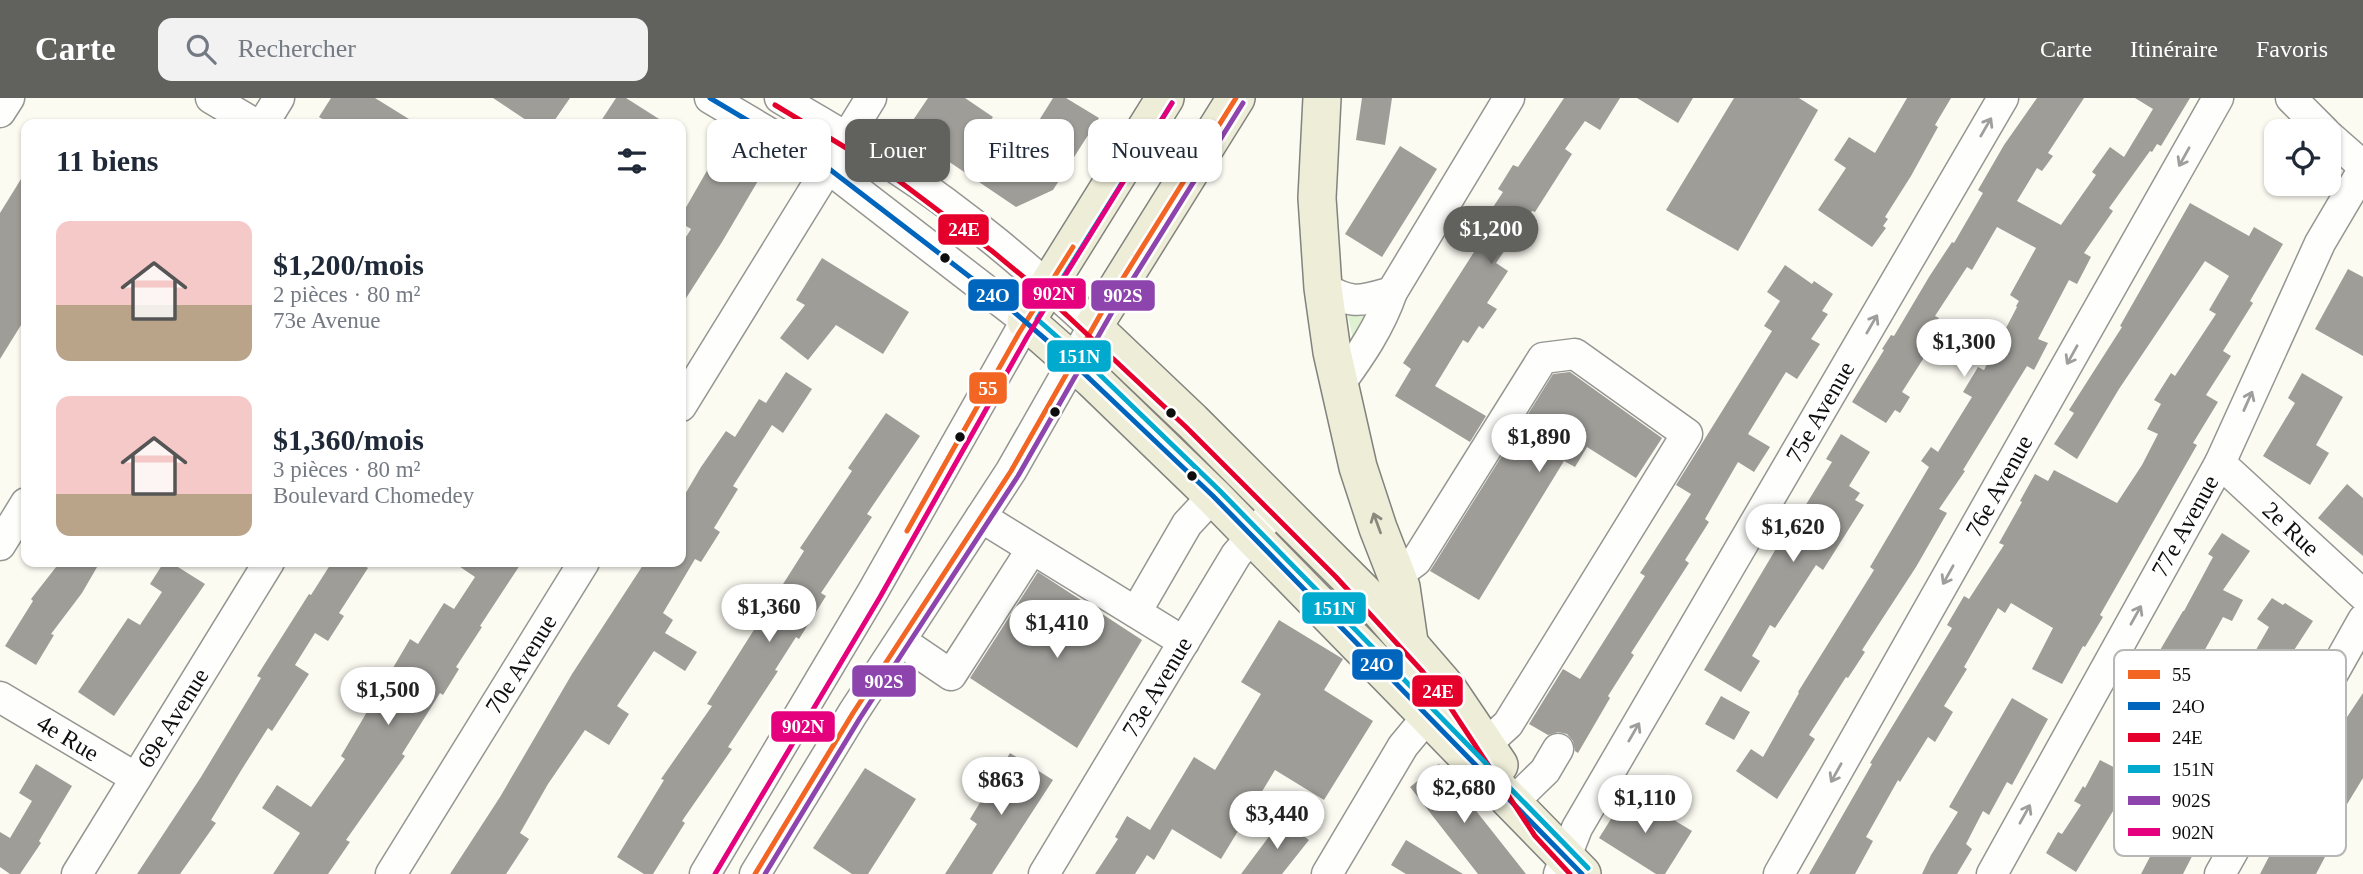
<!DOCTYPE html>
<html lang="fr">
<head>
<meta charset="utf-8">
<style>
  :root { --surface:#fff; --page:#f2f2f3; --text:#1f2937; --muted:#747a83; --accent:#61615e }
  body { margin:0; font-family:Georgia,serif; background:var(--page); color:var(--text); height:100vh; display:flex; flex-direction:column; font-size:26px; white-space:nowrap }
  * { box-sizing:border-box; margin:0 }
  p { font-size:23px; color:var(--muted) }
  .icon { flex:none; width:38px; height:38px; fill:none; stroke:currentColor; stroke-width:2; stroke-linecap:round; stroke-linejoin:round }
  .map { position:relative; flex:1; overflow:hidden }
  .side { position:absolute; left:21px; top:21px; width:665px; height:448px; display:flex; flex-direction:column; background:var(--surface); border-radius:14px; box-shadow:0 2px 5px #0004 }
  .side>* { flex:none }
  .top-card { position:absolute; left:707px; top:21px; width:665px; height:63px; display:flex; gap:14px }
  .controls { position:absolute; left:2264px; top:21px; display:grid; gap:14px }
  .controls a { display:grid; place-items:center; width:77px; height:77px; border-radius:14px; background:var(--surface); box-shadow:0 2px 5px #0004; font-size:35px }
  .price { position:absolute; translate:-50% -60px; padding:0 16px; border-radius:24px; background:#fff; color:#222; font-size:23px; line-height:46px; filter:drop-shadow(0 2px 4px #0008) }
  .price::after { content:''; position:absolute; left:50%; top:42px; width:21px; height:16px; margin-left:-10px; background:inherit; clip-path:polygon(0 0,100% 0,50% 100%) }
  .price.selected { background:var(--accent); color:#fff }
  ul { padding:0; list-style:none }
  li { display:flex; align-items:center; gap:21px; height:175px; padding:0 35px }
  li span { display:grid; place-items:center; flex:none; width:196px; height:140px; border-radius:14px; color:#555 }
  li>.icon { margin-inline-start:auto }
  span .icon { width:84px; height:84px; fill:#fffc; stroke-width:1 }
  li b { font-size:30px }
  h2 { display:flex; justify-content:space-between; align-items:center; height:84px; padding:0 35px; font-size:30px }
  .tag { padding:0 24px; border-radius:14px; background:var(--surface); box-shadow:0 2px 5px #0004; font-size:24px; line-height:63px }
  .tag.selected { background:var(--accent); color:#fff }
  header { display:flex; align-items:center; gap:42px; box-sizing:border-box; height:98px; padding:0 35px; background:var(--accent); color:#fff }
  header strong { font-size:33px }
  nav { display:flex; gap:38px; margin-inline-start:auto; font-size:24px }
  .search { width:490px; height:63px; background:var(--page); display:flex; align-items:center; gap:18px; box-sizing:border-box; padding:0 24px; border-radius:14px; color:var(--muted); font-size:26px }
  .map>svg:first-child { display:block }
</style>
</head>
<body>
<header>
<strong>Carte</strong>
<div class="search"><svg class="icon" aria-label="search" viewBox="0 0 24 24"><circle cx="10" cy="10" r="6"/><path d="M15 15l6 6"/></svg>Rechercher</div>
<nav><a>Carte</a><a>Itinéraire</a><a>Favoris</a></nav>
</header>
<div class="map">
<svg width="2363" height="776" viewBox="0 0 2363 776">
  <rect width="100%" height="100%" fill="#fbfbf2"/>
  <g fill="#def2d1">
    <path d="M1370 212 1354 246 1347 213Z"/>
    <path d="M1298 449 1396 551 1414 579 1290 457Z"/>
  </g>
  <g fill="#9e9d98">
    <path d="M331 0H375L417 26H331L319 19Z"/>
    <path d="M493 0H570L552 26H532Z"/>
    <path d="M616 0H626L667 26H599Z"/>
    <path d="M928 0H965L993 19 988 26 1023 48 1053 0H1066L1099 20 1053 92 1016 109 905 34Z"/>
    <path d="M1362 0H1392L1385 47 1356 42Z"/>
    <path d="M1564 0H1620L1600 32 1585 23 1565 51 1572 56 1535 114 1532 113 1496 165 1508 173 1487 205 1497 211 1483 231 1479 228 1468 245 1463 242 1435 288 1486 318 1470 344 1395 298 1411 271 1403 265 1483 140 1476 135 1503 94 1498 91 1513 67 1518 69Z"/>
    <path d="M1637 0H1693L1678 25Z"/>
    <path d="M1734 0H1799L1818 12 1738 153 1666 112Z"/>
    <path d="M1907 0H1951L1935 27 1938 29 1911 78 1885 119 1888 121 1883 128 1886 130 1872 149 1818 112 1846 70 1834 62 1849 39 1875 55Z"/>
    <path d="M2037 0H2084L2048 55 2053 58 2042 73 2037 70 2017 103 2061 127 2096 77 2092 74 2110 49 2124 59 2153 11 2135 0H2190L2161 48 2157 46 2152 54 2150 53 2109 110 2113 113 2084 155 2091 159 2077 186 2069 182 2038 241 2048 245 2034 272 2027 268 1963 372 1965 373 1939 411 1947 415 1916 469 1862 552 1865 554 1848 580 1846 579 1809 637 1815 641 1777 701 1736 673 1751 651 1763 659 1799 595 1798 594 1874 472 1870 469 1929 369 1921 363 1931 349 1938 354 1972 299 1963 294 1978 269 1984 272 2017 209 2016 208 2019 203 2010 197 2036 150 1997 129 1972 172 1967 169 1935 218 1939 220 1918 254 1925 258 1902 294 1910 299 1900 315 1895 312 1886 325 1852 304 1884 252 1882 251 1891 237 1894 238 1929 179 1952 144 1954 145 1983 95 1978 92 2004 47Z"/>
    <path d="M1400 48 1437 71 1382 159 1345 136Z"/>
    <path d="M720 50 762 76 722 144 681 208V147L691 131 681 125V118Z"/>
    <path d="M26 73V219L0 261V115Z"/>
    <path d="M2190 105 2249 138 2254 129 2283 146 2250 203 2253 205 2223 253 2231 258 2206 297 2218 304 2193 345 2197 347 2100 517 2103 519 2085 549 2083 548 2062 586 2032 571 2053 530 2011 505 2005 515 1998 510 1964 569 1967 571 1944 608 1953 614 1935 644 1928 639 1900 684 1898 682 1866 739 1873 743 1855 776H1809L1872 666 1870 665 1952 530 1947 527 1964 498 1969 501 2004 447 1999 445 2022 404 2020 403 2035 376 2048 383 2054 372 2117 405 2142 367 2158 336 2147 331 2161 306 2154 302 2171 275 2175 278 2216 216 2209 212 2229 178 2205 163 2119 291 2077 361 2054 346 2074 315 2069 312 2122 229 2120 228Z"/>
    <path d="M822 160 909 214 883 256 836 227 808 262 780 240 805 207 796 202Z"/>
    <path d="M1785 167 1812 186 1814 183 1833 196 1822 213 1828 216 1811 241 1820 246 1797 281 1786 274 1748 336 1770 349 1754 374 1738 364 1705 421 1709 424 1685 462 1689 465 1631 555 1634 557 1608 598 1610 600 1578 655 1575 653 1573 643 1567 636 1558 634 1548 637 1529 626 1563 571 1580 581 1645 478 1640 475 1691 396 1676 387 1772 233 1764 228 1780 203 1767 194Z"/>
    <path d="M2348 171 2363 179V258L2315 231Z"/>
    <path d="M786 274 812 291 783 335 772 327 733 388 738 391 714 430 720 434 701 464 695 461 663 515 673 522 665 535 697 554 685 573 654 553 617 608 629 616 609 647 585 632 548 686 520 735 529 741 506 776H450L500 699 572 576 645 464H681V403L701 369 726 333 735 339 759 301 766 305Z"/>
    <path d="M1570 274 1662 340 1636 380 1587 349 1575 369 1564 363 1479 502 1430 473 1553 276Z"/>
    <path d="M2302 275 2343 299 2316 347 2329 355 2310 387 2263 358 2295 305 2288 300Z"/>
    <path d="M886 315 920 338 867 416 872 419 821 495 826 498 799 541 796 539 775 572 778 573 728 649 732 651 682 723 685 725 653 776H644L617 759 664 682 661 681 712 608 707 606 804 453 800 450 852 373 848 370Z"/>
    <path d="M1841 336 1870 354 1849 388 1860 395 1855 402 1864 407 1823 472 1816 467 1775 530 1770 527 1752 558 1760 563 1741 594 1704 572 1780 444 1779 443 1796 416 1799 418 1832 364 1826 361Z"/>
    <path d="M2347 386 2363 400V458L2318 420Z"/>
    <path d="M2222 435 2250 453 2223 492 2243 502 2232 523 2223 519 2202 557 2196 554 2160 616 2167 621 2153 643 2119 622 2183 513H2184L2213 459 2208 456Z"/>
    <path d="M60 464H100L82 495 51 536 54 537 36 567 5 548 33 503 31 501Z"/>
    <path d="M164 464H170L205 486 114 618 78 594 128 520 140 527 162 494 150 486Z"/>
    <path d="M332 464H359L368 470 339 515 344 518 328 543 315 535 295 567 309 576 272 633 268 630 242 671 211 722 216 725 180 776H137L201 679 261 580 257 578 309 496 311 497Z"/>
    <path d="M453 464H522L480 528 482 529 456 569 459 571 443 597 440 595 402 656 405 658 346 742 350 744 328 776H273L300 735 262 710 277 687 311 709 345 661 341 658 410 541 418 546 444 505 454 511 475 479Z"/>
    <path d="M1038 474 1142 542 1077 650 970 580Z"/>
    <path d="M2272 500 2283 507 2285 505 2313 523 2285 566 2294 571 2259 628 2225 606 2269 529 2257 521Z"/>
    <path d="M1279 522 1343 561 1324 592 1373 623 1324 702 1275 672 1221 761 1172 731 1154 762 1147 757 1135 776H1095L1118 741 1115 739 1127 718 1150 732 1194 659 1215 672 1261 596 1241 584Z"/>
    <path d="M2363 595V680L2338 721 2346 725 2328 758 2326 757 2316 776H2260L2274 749 2279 752 2314 689 2307 685 2333 644 2331 643Z"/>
    <path d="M1721 598 1750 614 1734 642 1705 626Z"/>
    <path d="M2012 600 2048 621 2012 687 2007 684 1989 717 1983 713 1966 746 1972 751 1957 776H1922L1931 757 1958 714 1949 709Z"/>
    <path d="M2220 648 2244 662 2231 682 2183 776H2141L2189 684 2196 688Z"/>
    <path d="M1010 655 1053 682 992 776H945L977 726 970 721Z"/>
    <path d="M2100 662 2148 687 2139 703 2126 696 2123 701 2121 700 2076 774 2046 755 2058 734 2062 736 2081 707 2074 703 2083 688 2085 690Z"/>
    <path d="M36 666 72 688 39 743 41 745 20 776H10L0 769V734L10 740 32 703 19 695Z"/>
    <path d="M1439 666 1526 776H1478L1410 689Z"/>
    <path d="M865 670 916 701 868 776H852L813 750Z"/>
    <path d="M1628 694 1692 733 1665 776H1656L1599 740Z"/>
    <path d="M1282 721 1309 742 1282 776H1241Z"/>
    <path d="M1406 742 1463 776H1406L1391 767Z"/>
  </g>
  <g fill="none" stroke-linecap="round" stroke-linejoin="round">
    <defs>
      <g id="minor">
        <path d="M211 0 255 26"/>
        <path d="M2291 0 2324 33"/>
        <path d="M0 14 9 0"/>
        <path d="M263 26 279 0"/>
        <path d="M2329 38 2363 68"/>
        <path d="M1323 190C1354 207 1360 203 1392 194"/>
        <path d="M1338 288C1360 258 1380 229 1392 194L1509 0"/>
        <path d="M681 308 871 0"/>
        <path d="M2220 365 2363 497"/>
        <path d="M981 419 1184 544"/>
        <path d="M0 447 26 405"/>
        <path d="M1397 477 1416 463 1543 260 1575 256 1687 336 1508 626 1470 661"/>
        <path d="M1136 514 1187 426 1213 398"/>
        <path d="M901 543 951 577 1032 451"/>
        <path d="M0 599 136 680"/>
        <path d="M1513 704 1545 673 1558 651"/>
        <path d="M77 776 269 464"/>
        <path d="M391 776 584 464"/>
        <path d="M705 776 872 495 1026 223 828 70 710 0"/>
        <path d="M755 776 853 615 1011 373 1093 229C1031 172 965 115 894 69 857 45 818 23 780 0"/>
        <path d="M1044 776 1236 457 1278 408"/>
        <path d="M1327 776 1403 648 1442 601"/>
        <path d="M1559 776 1577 730 2003 0"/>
        <path d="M1779 776 2218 0"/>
        <path d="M1992 776 2220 365 2320 145 2363 72"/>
        <path d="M2220 776 2363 522"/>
      </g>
      <g id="major">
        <path d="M1165 0 1026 223 1092 281 1213 398 1582 776"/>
        <path d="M1236 0 1093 229 1192 323 1371 502 1447 590 1499 667"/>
        <path d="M1322 0 1317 100 1323 190 1332 254 1358 369 1378 430 1401 489 1409 544"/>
      </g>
    </defs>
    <use href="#minor" stroke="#959591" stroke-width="33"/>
    <use href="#major" stroke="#82827e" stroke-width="40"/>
    <use href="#minor" stroke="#fefefd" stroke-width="30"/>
    <use href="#major" stroke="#ededd8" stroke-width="37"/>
    <defs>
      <g id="bus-1">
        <path d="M907 433 1019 235 1073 149"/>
        <path d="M755 776 853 615 1011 373 1103 212 1236 0"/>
      </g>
      <path id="bus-2" d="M710 0 828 70 1000 202 1073 265 1213 398 1582 776"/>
      <path id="bus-3" d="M775 7 891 77 992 153 1043 195 1186 329 1336 479 1423 574 1450 609 1535 738 1570 776"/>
      <path id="bus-4" d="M1172 5 1037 221 1098 275 1219 392 1588 770"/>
      <path id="bus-5" d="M765 776 860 620 1018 378 1111 216 1243 5"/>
      <path id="bus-6" d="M715 776 880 499 1027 239 1172 5"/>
    </defs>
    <use href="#bus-1" stroke="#fff" stroke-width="10"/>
    <use href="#bus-2" stroke="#fff" stroke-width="10"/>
    <use href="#bus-3" stroke="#fff" stroke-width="10"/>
    <use href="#bus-4" stroke="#fff" stroke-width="10"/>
    <use href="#bus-5" stroke="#fff" stroke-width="10"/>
    <use href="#bus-6" stroke="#fff" stroke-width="10"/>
    <use href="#bus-1" stroke="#f26522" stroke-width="5"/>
    <use href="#bus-2" stroke="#0065bd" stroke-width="5"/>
    <use href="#bus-3" stroke="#e4002b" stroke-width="5"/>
    <use href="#bus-4" stroke="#00a9ce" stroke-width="5"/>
    <use href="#bus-5" stroke="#8e44ad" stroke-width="5"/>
    <use href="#bus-6" stroke="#e5007d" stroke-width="5"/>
  </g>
  <defs><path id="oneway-shaft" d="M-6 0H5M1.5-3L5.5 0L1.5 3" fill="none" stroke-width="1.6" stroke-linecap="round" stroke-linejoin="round" transform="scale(1.75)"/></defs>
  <g stroke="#9e9e9d">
    <use href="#oneway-shaft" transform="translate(1986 29) rotate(-60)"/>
    <use href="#oneway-shaft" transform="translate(2184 59) rotate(119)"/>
    <use href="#oneway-shaft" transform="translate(1872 226) rotate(-60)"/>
    <use href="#oneway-shaft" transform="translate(2072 257) rotate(119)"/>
    <use href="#oneway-shaft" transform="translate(2248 303) rotate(-66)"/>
    <use href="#oneway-shaft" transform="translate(1948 477) rotate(119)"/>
    <use href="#oneway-shaft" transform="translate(2136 517) rotate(-61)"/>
    <use href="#oneway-shaft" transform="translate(1634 634) rotate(-60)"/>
    <use href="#oneway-shaft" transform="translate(1836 675) rotate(119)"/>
    <use href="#oneway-shaft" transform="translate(2025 716) rotate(-61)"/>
  </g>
  <use stroke="#89897d" href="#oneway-shaft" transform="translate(1377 425) rotate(-110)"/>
  <g fill="#0e0e0e" stroke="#fff" stroke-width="2.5">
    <circle cx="945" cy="160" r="6"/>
    <circle cx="1055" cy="314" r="6"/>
    <circle cx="1171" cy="315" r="6"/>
    <circle cx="960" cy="339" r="6"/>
    <circle cx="1192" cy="378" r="6"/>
  </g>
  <g text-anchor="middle" stroke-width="7" stroke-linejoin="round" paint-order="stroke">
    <g font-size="24" fill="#0e0e0e" stroke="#fff">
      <text transform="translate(1820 314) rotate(-60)" y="8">75e Avenue</text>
      <text transform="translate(1999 388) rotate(-61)" y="8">76e Avenue</text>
      <text transform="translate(2185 428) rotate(-61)" y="8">77e Avenue</text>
      <text transform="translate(2291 431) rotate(43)" y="8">2e Rue</text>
      <text transform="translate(521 566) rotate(-58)" y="8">70e Avenue</text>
      <text transform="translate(1157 589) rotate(-59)" y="8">73e Avenue</text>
      <text transform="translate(173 620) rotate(-58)" y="8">69e Avenue</text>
      <text transform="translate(68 640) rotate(31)" y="8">4e Rue</text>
    </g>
  </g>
  <rect x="2114" y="552" width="232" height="206" rx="10" fill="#fff" stroke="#b7b7b7" stroke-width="2"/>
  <rect x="2128" y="572" width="32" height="9" fill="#f26522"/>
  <rect x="2128" y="604" width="32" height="8" fill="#0065bd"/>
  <rect x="2128" y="635" width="32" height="9" fill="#e4002b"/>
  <rect x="2128" y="667" width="32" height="8" fill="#00a9ce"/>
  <rect x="2128" y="698" width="32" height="9" fill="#8e44ad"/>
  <rect x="2128" y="730" width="32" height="8" fill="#e5007d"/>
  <g font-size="19" fill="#0e0e0e">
    <text x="2172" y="583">55</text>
    <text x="2172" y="615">24O</text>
    <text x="2172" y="646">24E</text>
    <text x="2172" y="678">151N</text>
    <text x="2172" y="709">902S</text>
    <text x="2172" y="741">902N</text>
  </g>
  <g stroke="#fff" stroke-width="2.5">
    <rect x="937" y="115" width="53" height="33" rx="7" fill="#e4002b"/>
    <rect x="1021" y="179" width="66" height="33" rx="7" fill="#e5007d"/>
    <rect x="967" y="180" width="53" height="34" rx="7" fill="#0065bd"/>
    <rect x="1090" y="181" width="66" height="33" rx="7" fill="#8e44ad"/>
    <rect x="1046" y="241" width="66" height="34" rx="7" fill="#00a9ce"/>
    <rect x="968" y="273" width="40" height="34" rx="7" fill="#f26522"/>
    <rect x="1301" y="493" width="66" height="34" rx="7" fill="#00a9ce"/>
    <rect x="1351" y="550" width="53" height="33" rx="7" fill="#0065bd"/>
    <rect x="851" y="566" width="66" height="34" rx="7" fill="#8e44ad"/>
    <rect x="1411" y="576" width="53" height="34" rx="7" fill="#e4002b"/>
    <rect x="770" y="612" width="66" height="33" rx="7" fill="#e5007d"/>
  </g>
  <g font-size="19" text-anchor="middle" font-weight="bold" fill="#fff">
    <text x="964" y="138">24E</text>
    <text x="1054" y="202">902N</text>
    <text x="993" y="204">24O</text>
    <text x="1123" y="204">902S</text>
    <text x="1079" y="265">151N</text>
    <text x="988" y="297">55</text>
    <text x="1334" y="517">151N</text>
    <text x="1377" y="573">24O</text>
    <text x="884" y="590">902S</text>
    <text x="1438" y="600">24E</text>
    <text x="803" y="635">902N</text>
  </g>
</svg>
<div class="controls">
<a><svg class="icon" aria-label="locate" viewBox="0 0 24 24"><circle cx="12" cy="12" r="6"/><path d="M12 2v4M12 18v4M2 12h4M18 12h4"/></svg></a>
</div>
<b class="price selected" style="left:1491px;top:168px">$1,200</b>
<b class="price" style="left:1964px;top:281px">$1,300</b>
<b class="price" style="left:1539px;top:376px">$1,890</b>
<b class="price" style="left:1793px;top:466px">$1,620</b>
<b class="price" style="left:769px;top:546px">$1,360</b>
<b class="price" style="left:1057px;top:562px">$1,410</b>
<b class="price" style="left:388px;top:629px">$1,500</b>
<b class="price" style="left:1001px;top:719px">$863</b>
<b class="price" style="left:1464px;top:727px">$2,680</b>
<b class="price" style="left:1645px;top:737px">$1,110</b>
<b class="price" style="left:1277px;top:753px">$3,440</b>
<div class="top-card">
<a class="tag">Acheter</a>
<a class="tag selected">Louer</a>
<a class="tag">Filtres</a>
<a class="tag">Nouveau</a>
</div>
<section class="side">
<h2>11 biens<svg class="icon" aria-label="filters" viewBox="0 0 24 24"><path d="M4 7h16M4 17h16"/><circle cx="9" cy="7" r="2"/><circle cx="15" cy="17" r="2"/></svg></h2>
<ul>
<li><span style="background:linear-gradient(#f6c9c9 60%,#b9a48a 0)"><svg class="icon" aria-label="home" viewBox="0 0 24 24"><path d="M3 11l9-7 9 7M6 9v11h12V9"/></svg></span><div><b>$1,200/mois</b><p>2 pièces · 80 m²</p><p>73e Avenue</p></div></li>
<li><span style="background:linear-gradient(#f6c9c9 70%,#b9a48a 0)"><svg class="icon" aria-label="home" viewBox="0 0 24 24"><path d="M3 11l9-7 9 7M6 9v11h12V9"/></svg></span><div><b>$1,360/mois</b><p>3 pièces · 80 m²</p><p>Boulevard Chomedey</p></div></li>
</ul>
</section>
</div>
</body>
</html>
